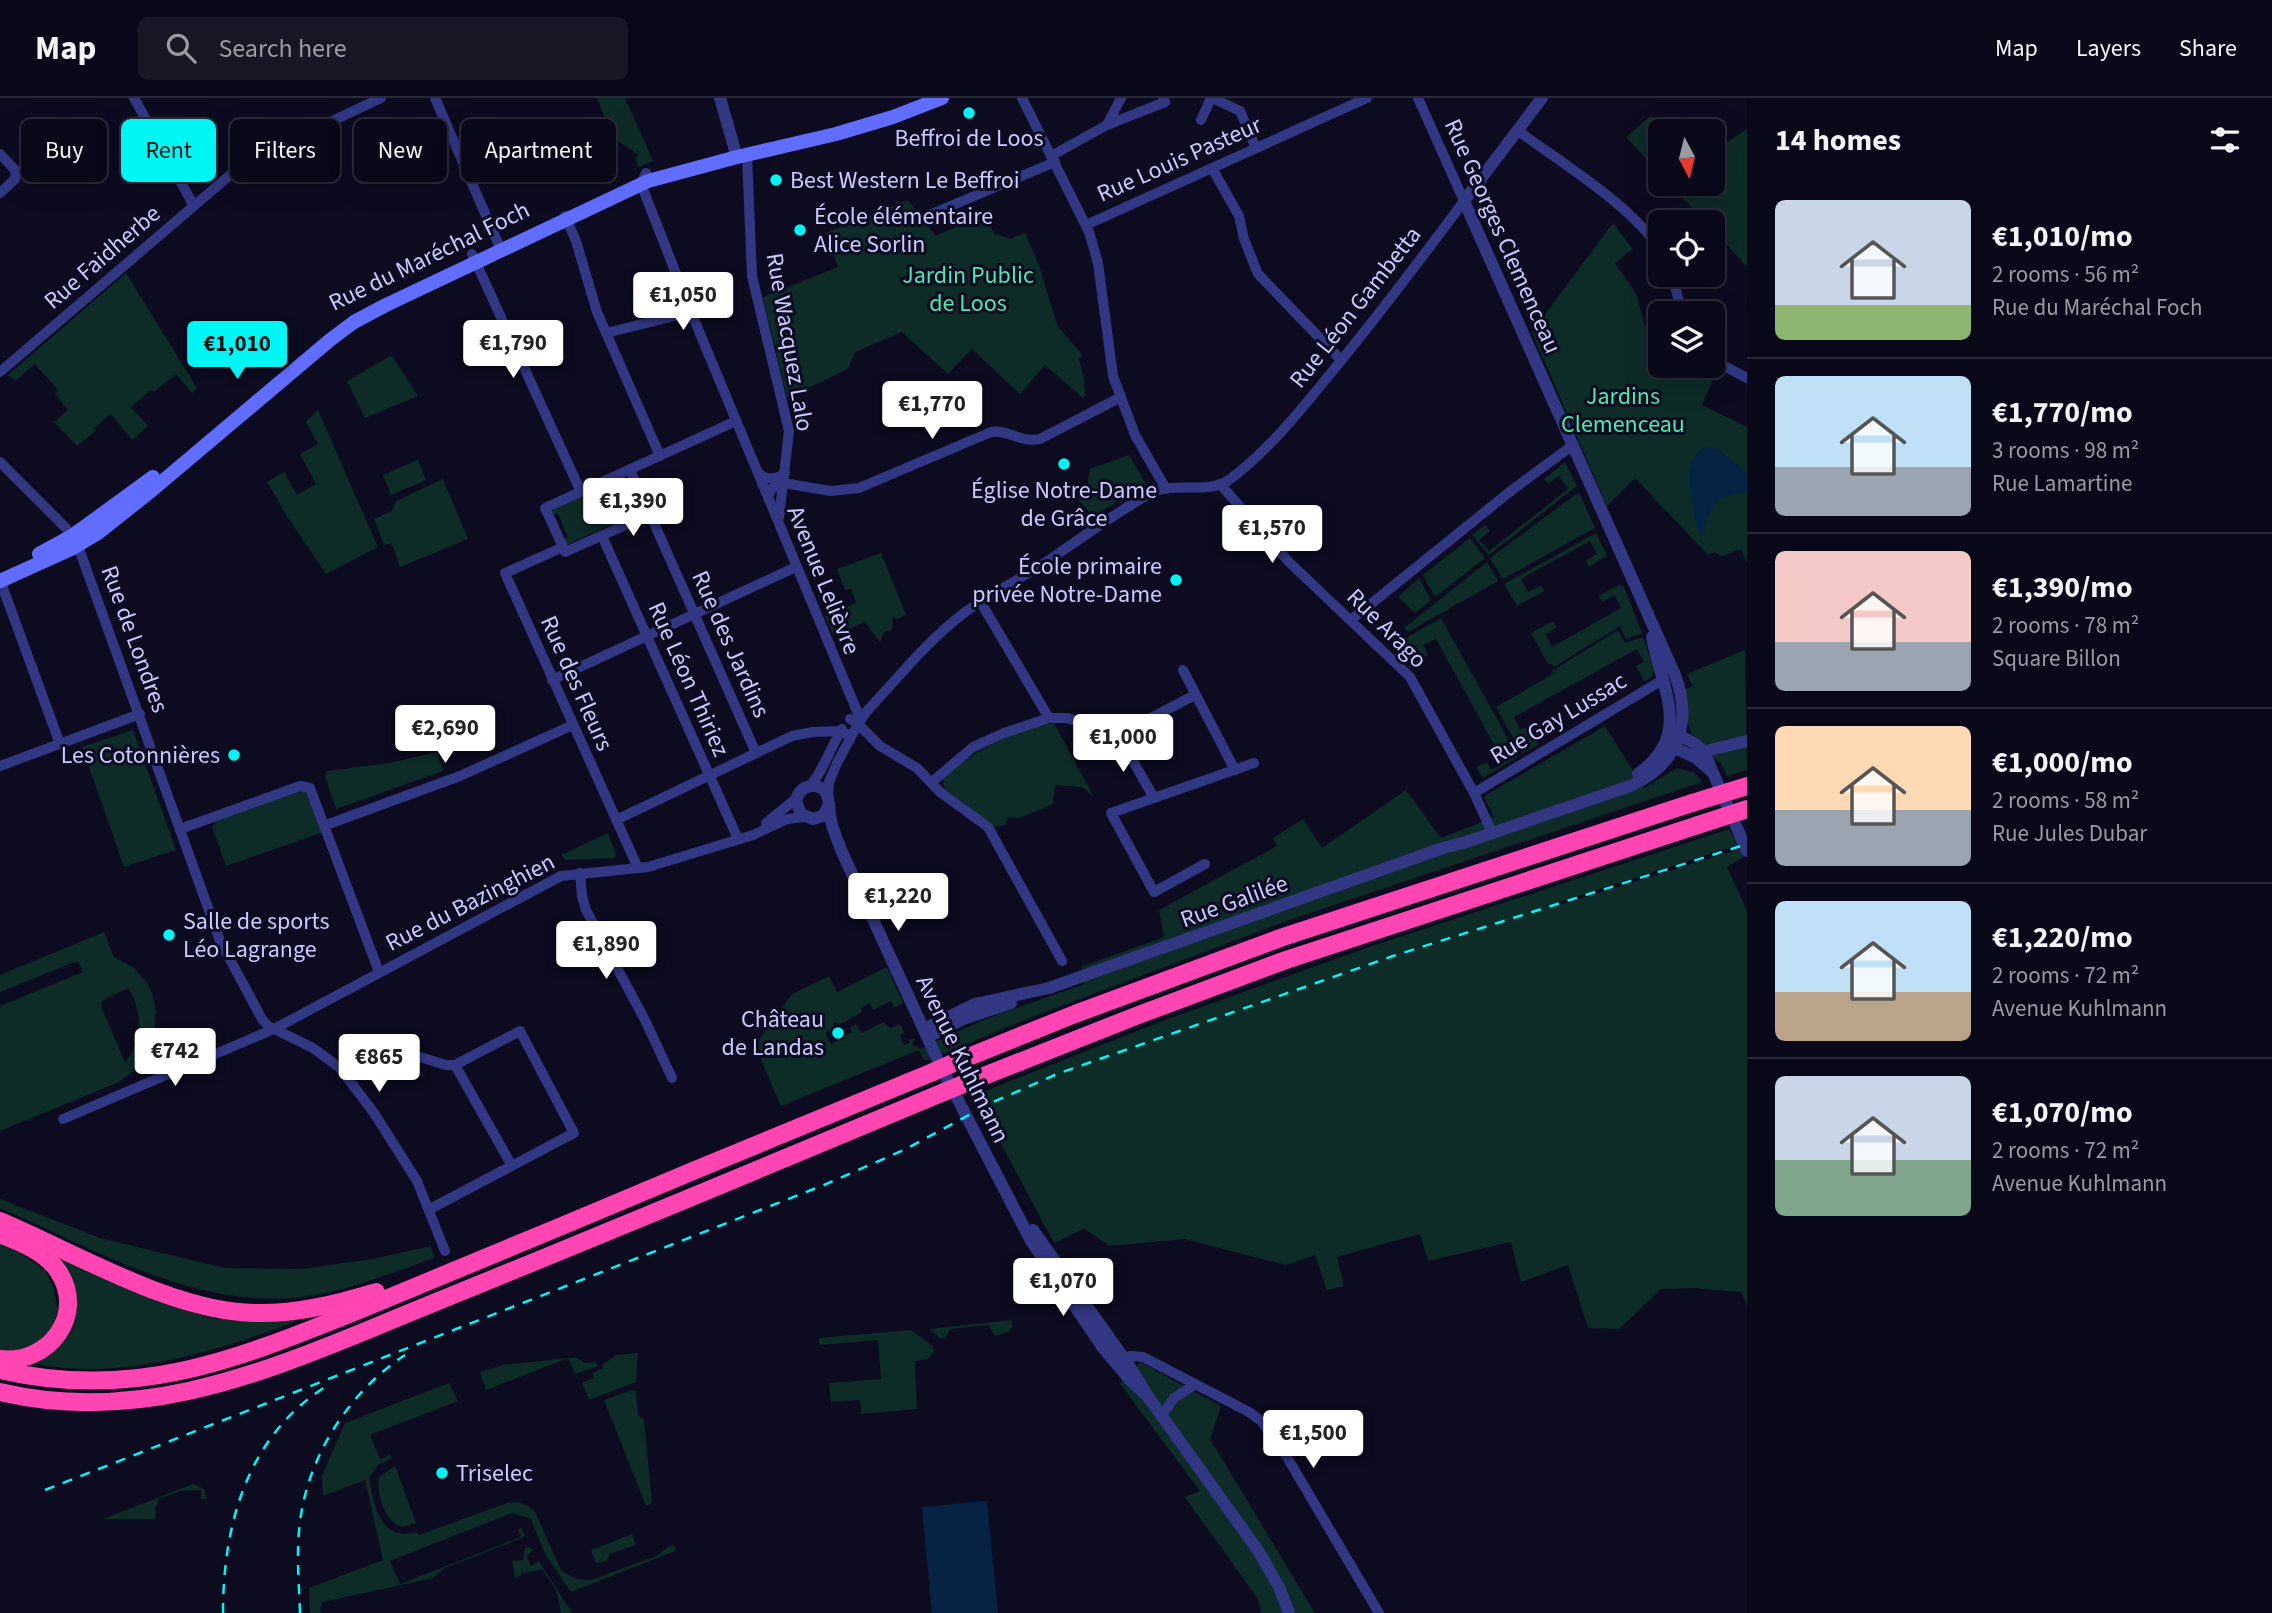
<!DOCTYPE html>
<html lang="en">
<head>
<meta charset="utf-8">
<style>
  :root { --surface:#090818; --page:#171625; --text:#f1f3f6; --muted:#999aa2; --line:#292937; --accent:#00f5f5 }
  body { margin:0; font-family:"Source Sans 3",sans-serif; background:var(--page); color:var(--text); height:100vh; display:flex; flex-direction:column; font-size:26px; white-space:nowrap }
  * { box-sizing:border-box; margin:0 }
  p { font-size:23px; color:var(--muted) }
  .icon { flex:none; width:38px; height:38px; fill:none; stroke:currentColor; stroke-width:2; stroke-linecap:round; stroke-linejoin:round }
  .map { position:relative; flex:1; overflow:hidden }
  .side { display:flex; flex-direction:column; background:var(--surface); width:525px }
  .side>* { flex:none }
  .top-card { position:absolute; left:21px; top:21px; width:665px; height:63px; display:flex; gap:14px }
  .needle { width:46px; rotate:173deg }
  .tools { position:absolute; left:1648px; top:21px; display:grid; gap:14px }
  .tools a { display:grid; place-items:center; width:77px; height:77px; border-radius:10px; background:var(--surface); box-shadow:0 7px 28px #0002,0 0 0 2px var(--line); font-size:35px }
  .price { position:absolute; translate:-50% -60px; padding:0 16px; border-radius:7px; background:#fff; color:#222; font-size:23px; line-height:46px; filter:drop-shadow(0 2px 4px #0008) }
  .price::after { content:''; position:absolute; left:50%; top:42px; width:21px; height:16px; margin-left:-10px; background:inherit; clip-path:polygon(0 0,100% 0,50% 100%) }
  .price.active { background:var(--accent); color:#111 }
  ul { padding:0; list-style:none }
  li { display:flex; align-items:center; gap:21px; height:175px; padding:0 28px }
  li+li { border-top:2px solid var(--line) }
  li span { display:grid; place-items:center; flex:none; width:196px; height:140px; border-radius:10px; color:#555 }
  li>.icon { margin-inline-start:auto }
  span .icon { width:84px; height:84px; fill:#fffc; stroke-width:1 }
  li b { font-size:30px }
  h2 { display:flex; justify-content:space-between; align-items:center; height:84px; padding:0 28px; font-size:30px }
  .pill { padding:0 24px; border-radius:10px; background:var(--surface); box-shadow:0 7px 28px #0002,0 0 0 2px var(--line); font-size:24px; line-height:63px }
  .pill.active { background:var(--accent); color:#111 }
  header { display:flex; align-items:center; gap:42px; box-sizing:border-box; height:98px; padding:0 35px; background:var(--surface); border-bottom:2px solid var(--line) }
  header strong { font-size:33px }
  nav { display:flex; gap:38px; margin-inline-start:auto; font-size:24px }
  .search { width:490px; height:63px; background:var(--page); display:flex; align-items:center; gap:18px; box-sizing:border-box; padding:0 24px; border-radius:10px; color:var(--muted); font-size:26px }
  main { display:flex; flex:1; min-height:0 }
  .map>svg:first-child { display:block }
</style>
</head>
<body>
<header>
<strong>Map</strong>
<div class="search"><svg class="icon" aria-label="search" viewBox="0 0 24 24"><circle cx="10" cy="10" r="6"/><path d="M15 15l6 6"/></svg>Search here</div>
<nav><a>Map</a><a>Layers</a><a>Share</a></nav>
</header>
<main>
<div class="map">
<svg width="1747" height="1515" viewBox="0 0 1747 1515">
  <rect width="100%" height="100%" fill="#0c0b20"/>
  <g fill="#0d2b27" fill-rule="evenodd">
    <path d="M597 0H625L653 63 639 69 635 60 639 57 613 40Z"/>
    <path d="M1651 18 1666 33H1661V76L1626 39Z"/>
    <path d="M1747 31V169L1713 132V124H1706L1669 86H1713V65L1722 56 1720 49Z"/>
    <path d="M908 102 936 138 984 116 994 135 1010 141 1025 135 1039 167 1057 227 1083 258 1079 261 1084 280 1085 297 1083 300 1045 267 1020 296 972 251 948 276 902 234 855 254 848 271 787 300 763 199 838 169 825 135Z"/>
    <path d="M1613 125 1633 151 1615 165 1637 197 1645 229 1661 226V268H1696L1713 282 1702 307 1747 329V465L1741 451 1722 458 1714 454 1708 457 1635 380 1607 408 1536 244 1532 234Z"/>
    <path d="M126 175 197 290 192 295 176 276 154 294 151 292 131 309 148 328 132 342 111 316 94 330 96 333 77 348 54 324 68 312 55 296 58 292 35 266 15 283 8 277Z"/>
    <path d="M390 258 393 259 418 298 365 320 347 283Z"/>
    <path d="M318 312 378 449 326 476 287 418 267 384 284 374 297 397 316 386 300 356 318 346 306 324Z"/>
    <path d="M1129 357 1146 386 1093 418 1078 401 1086 394 1090 371Z"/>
    <path d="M418 362 426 382 391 397 383 377Z"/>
    <path d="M1565 364 1577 388 1489 457 1472 437 1485 427 1490 433 1479 442 1489 453 1568 391 1559 378 1548 386 1544 381Z"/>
    <path d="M622 379 626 380 629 385 622 388 629 403 636 401 640 410 637 415 566 447 561 442 568 439 558 416 550 417 553 412Z"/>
    <path d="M443 381 468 441 400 469 392 445 384 447 374 421 392 413 396 403Z"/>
    <path d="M1579 394 1595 430 1503 481 1490 460Z"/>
    <path d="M1596 435 1607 458 1589 469 1585 463 1597 456 1590 443 1521 481 1528 494 1541 487 1544 493 1517 508 1504 486Z"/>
    <path d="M1470 440 1485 460 1435 499 1423 477Z"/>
    <path d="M881 455 906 517 897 521 893 519 892 532 884 534 880 544 865 524 833 537 825 518 856 505 851 491 845 492 837 471Z"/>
    <path d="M1487 464 1498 483 1408 534 1404 530Z"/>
    <path d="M1419 480 1431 502 1415 515 1398 499Z"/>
    <path d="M1619 487 1624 489 1642 535 1626 541 1620 528 1554 569 1552 566H1548L1531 535 1553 523 1557 529 1545 536 1552 549 1621 510 1614 497 1602 504 1599 498Z"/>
    <path d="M1441 520 1518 659 1483 680 1476 669 1487 664 1491 672 1504 665 1436 541 1423 547 1428 557 1418 563H1413L1397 545Z"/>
    <path d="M1618 532 1625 545 1643 539 1654 570 1652 579 1645 584 1636 568 1644 564 1637 551 1514 619 1520 632 1529 628 1539 646 1522 656 1496 609 1553 576 1552 573Z"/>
    <path d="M1745 552 1747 672 1727 678C1720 662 1722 667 1710 657 1686 638 1686 620 1684 592L1692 588 1687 576Z"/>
    <path d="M1054 625 1094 699 1082 689 1055 687 1053 706 1019 720 1007 719 1006 727 995 729 944 690 943 680C973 653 1014 631 1054 625Z"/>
    <path d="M1605 628 1644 690 1677 670 1695 675 1702 684 1289 822 1037 917 925 963 919 952 781 1008 755 948 792 896 829 878 837 894 887 869 903 905 895 910 891 903 873 912 869 905 861 910 862 914 839 927 835 924 833 925 834 930 825 935 831 946 852 934 850 930 856 926 862 935 883 924 890 930 900 926 904 935 900 937 904 947 909 945 908 942 916 940 912 945 914 949 917 948 920 951 983 922 1084 886 1081 869 1164 839 1159 812 1277 748 1273 740 1303 721 1322 750 1406 692 1441 740 1494 719 1484 700 1486 697Z"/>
    <path d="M133 632 176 752 124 769 82 649Z"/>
    <path d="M437 654 443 673 336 711 325 679 327 673 389 665Z"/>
    <path d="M301 693 307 694 324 734 226 768 212 729 219 721Z"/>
    <path d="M1729 731 1738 747 1559 804 1554 809 1740 751 1744 759 1727 769 1747 812V1208L1741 1194 1695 1190 1661 1191 1619 1231 1588 1230 1568 1167 1521 1184 1511 1144 1428 1163 1420 1136 1337 1159 1344 1188 1327 1192 1315 1157 1286 1167 1184 1141 1110 1148 1084 1131 1054 1145 975 997 1165 922 1366 850Z"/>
    <path d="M608 735 616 757 615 760 566 762 561 757Z"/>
    <path d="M104 834 114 859 133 869 147 885 152 895 156 913 154 935 147 954 136 971 119 984 0 1033V908L83 874 78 864 72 865 0 894V877ZM128 890C143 912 143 944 125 964L101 909 102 903Z"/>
    <path d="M0 1101 100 1140 225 1170 302 1171 372 1161 431 1148 434 1160C388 1176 341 1196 291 1200 190 1208 90 1149 0 1110Z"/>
    <path d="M0 1145 6 1146 45 1172 53 1188 58 1212 52 1230 35 1246 20 1252 0 1253Z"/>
    <path d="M63 1159 134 1194 208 1220 255 1224 300 1222C231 1248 160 1271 85 1271 67 1270 48 1270 31 1264 90 1241 80 1213 62 1164Z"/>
    <path d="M1012 1222V1229L1008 1234 995 1238 989 1227 950 1231 946 1239 940 1240 929 1231Z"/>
    <path d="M911 1232 933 1248 934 1253 928 1261 915 1263 917 1311 861 1316 860 1302 831 1304 829 1285 881 1281 878 1242 819 1247V1240Z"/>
    <path d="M638 1255 636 1284 589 1302 582 1285 594 1280 592 1275 603 1270 602 1267 616 1257Z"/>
    <path d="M568 1260 486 1292 480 1274 503 1267 569 1260H578L584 1265 596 1264 598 1268 575 1276Z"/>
    <path d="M1140 1264 1221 1308 1210 1341 1315 1515H1261L1258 1501 1185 1399 1200 1393 1120 1286Z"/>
    <path d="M449 1285 458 1303 370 1337 380 1361 390 1357 392 1360 378 1367 369 1380C374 1407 380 1445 417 1434L419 1437 507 1405C520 1403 526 1405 535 1414L561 1472C571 1480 579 1482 591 1482L656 1458 670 1448 675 1447V1453L571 1494 545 1456 531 1421 512 1415 390 1463 400 1486 521 1439 518 1431 521 1430 525 1437 522 1440 445 1470 433 1480 323 1504 320 1510 321 1515H310L309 1490 383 1462 365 1382 323 1398 322 1377 345 1325Z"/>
    <path d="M632 1292 636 1294 638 1317 644 1322 652 1405 646 1408 604 1302Z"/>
    <path d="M395 1368 416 1425C412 1426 405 1429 400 1428 385 1424 375 1392 379 1379Z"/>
    <path d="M193 1386 204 1391 207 1401H201V1392L181 1393 158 1401 159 1404 155 1410V1421H103Z"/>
    <path d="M632 1436 636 1447 609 1456 607 1463 596 1465 591 1452Z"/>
    <path d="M530 1449 533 1453 526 1458 531 1468 539 1463 572 1515H561L556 1492 542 1471 521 1476V1478L515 1480 512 1463 523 1462 525 1450Z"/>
  </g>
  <g fill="#072343">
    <path d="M1707 349 1720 352 1747 375V395C1718 394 1709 408 1704 434L1701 436C1695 428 1695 418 1693 409 1690 389 1682 358 1707 349Z"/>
    <path d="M987 1403 998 1515H932L922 1409Z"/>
  </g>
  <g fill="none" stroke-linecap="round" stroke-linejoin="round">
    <g stroke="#323784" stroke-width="10">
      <path d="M134 0 194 108"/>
      <path d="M435 0 501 152"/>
      <path d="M1022 0 1089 134 1098 165 1113 278 1135 337 1166 391"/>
      <path d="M1212 0 1240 13 1256 50"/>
      <path d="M1201 22 1211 0"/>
      <path d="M1107 27 1121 0"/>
      <path d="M1517 32C1561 65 1632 107 1661 153"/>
      <path d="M0 56 16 73 15 81 0 95"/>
      <path d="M747 57 752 178 789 333 779 420"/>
      <path d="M1051 58 1107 27 1165 4 1163 0"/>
      <path d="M1212 70 1239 118 1244 141 1258 176 1341 262"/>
      <path d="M646 75 641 86 691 214 859 618 858 626 837 665 829 684 828 698"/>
      <path d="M934 115 1055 64"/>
      <path d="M565 118 576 143 597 214 660 358"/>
      <path d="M1086 127 1367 0"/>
      <path d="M472 156 581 394"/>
      <path d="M1672 177 1682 215"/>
      <path d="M606 235 691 214"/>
      <path d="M1713 262 1747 280"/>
      <path d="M0 274 237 71 256 59 381 0"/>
      <path d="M0 364 66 430 78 448 220 843 262 921 268 928 313 950 340 970 374 1015 417 1083 445 1153"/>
      <path d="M758 374C766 383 775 382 785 375"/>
      <path d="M1220 386 1289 464 1410 579 1474 695 1489 728"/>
      <path d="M768 400 771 391 783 385 831 393 859 390 991 334C1008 331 1020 345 1040 341L1121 299"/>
      <path d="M650 416 756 655"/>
      <path d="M602 438 738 741"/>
      <path d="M563 449 505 475 638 770"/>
      <path d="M563 449 545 410 736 323"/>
      <path d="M563 449 565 454 650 416 630 372"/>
      <path d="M0 482 60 646"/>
      <path d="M980 503 1049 620H1067L1118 637 1195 597"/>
      <path d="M1351 522 1512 392 1573 347"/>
      <path d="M1183 572 1235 672"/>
      <path d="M552 582 796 469"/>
      <path d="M850 621 858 626 880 648 917 670 940 694 988 729 1062 863"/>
      <path d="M858 626 867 613C898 580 927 543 964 515 995 492 1031 476 1062 453 1092 433 1120 412 1151 395 1175 383 1207 397 1229 382 1269 352 1300 313 1331 275 1377 219 1421 161 1464 103L1418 0"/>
      <path d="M1118 637 1154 700"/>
      <path d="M0 668 140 616"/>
      <path d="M932 684 973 649 1004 635 1049 620"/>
      <path d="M808 689C820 681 832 646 842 631"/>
      <path d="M1474 695 1664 581"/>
      <path d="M616 722 792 638 813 634 841 633 847 636 850 642"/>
      <path d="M766 725 797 700"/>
      <path d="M326 727 460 678 573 627"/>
      <path d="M180 731 300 688 310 690 379 874"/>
      <path d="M1205 766 1154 794 1111 715 1254 665"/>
      <path d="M580 775 582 798 586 812 645 922 672 980"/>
      <path d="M340 970 374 951 387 949 446 967H455L512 1068"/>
      <path d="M63 1021 274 931 561 778 648 769 753 737 787 721 805 719"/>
      <path d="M430 1111 574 1035 520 933 455 967"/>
      <path d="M1118 1265 1130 1258 1143 1259 1249 1314 1261 1323 1278 1344 1379 1515"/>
      <path d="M1161 1319 1174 1300 1194 1287"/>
    </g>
    <g stroke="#323784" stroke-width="12">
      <path d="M720 0 737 59"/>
      <path d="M1675 635 1694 645 1704 654 1747 753"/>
      <path d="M1667 646 1696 660 1711 673"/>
      <path d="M1698 659 1706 653 1747 643"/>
      <path d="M1638 676C1694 636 1661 590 1652 539"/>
      <path d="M829 706 823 718 813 721 801 716 796 703C798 695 802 689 811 688 832 686 828 709 831 722 833 733 838 743 842 754L942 971 1031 1143 1103 1250 1130 1282 1149 1300"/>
      <path d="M924 931 975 906 1049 890 1443 750 1466 744 1630 688C1678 667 1693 625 1675 577L1464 103 1542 0"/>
      <path d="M928 939 963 921 1011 905"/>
      <path d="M1033 1132 1128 1266 1149 1300 1259 1454 1279 1489 1289 1515"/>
    </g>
    <g stroke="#616dff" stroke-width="14">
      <path d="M39 456 72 438 153 379"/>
      <path d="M0 483 73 450 98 435 151 393 330 242 354 224 386 207 648 83 737 59 836 36 893 19 942 0"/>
    </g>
    <g stroke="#ff45b1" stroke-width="18">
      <path d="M951 966 1075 916 1283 839 1692 705"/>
      <path d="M961 987 1141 916 1286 862 1698 727"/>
      <path d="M0 1123C76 1155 173 1214 255 1215 297 1216 336 1206 376 1194"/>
      <path d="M0 1136C20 1144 46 1154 58 1173 87 1216 49 1267 0 1261"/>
      <path d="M0 1272C134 1303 235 1262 357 1213 424 1185 491 1158 557 1130 682 1077 807 1026 933 974"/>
      <path d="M0 1294C132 1325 248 1281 368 1232 423 1209 478 1187 534 1164 671 1108 807 1051 944 994"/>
    </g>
    <g stroke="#00f5f5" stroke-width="2.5" stroke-dasharray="10 9" stroke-linecap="butt">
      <path d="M45 1392 824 1087 906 1051 991 1005 1057 976 1393 858 1747 746"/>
      <path d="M223 1515C223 1427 247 1339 325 1289"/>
      <path d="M300 1515C299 1485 296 1454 300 1424 308 1358 349 1294 405 1257"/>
    </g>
    <g stroke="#ff45b1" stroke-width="18">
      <path d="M1692 705 1747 688"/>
      <path d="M1698 727 1747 711"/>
      <path d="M933 974 951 966"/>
      <path d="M944 994 961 987"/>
    </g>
  </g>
  <g fill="#00f5f5" stroke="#0c0b20" stroke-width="2.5">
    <circle cx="969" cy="15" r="7"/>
    <circle cx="776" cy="82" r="7"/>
    <circle cx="800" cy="132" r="7"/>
    <circle cx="1064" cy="366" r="7"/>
    <circle cx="1176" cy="482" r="7"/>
    <circle cx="234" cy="657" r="7"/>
    <circle cx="169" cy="837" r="7"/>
    <circle cx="838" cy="935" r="7"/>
    <circle cx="442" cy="1375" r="7"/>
  </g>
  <g text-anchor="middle" stroke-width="6" stroke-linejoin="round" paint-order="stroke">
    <g font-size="24" fill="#cbcaff" stroke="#0c0b20" text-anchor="start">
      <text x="969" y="48" text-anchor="middle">Beffroi de Loos</text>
      <text x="790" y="90">Best Western Le Beffroi</text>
      <text x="814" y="126">École élémentaire<tspan x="814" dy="28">Alice Sorlin</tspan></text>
      <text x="1064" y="400" text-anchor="middle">Église Notre-Dame<tspan x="1064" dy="28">de Grâce</tspan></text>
      <text x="1162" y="476" text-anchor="end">École primaire<tspan x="1162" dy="28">privée Notre-Dame</tspan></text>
      <text x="220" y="665" text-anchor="end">Les Cotonnières</text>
      <text x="183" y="831">Salle de sports<tspan x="183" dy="28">Léo Lagrange</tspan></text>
      <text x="824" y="929" text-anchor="end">Château<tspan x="824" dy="28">de Landas</tspan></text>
      <text x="456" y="1383">Triselec</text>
    </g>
    <g font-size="24" fill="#cbcaff" stroke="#0c0b20">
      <text transform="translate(1179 61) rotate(-24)" y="8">Rue Louis Pasteur</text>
      <text transform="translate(1503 138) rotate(66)" y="8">Rue Georges Clemenceau</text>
      <text transform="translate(429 158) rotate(-26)" y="8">Rue du Maréchal Foch</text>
      <text transform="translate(102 159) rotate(-41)" y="8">Rue Faidherbe</text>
      <text transform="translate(1355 209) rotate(-52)" y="8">Rue Léon Gambetta</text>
      <text transform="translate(790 244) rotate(80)" y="8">Rue Wacquez Lalo</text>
      <text transform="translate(824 482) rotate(68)" y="8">Avenue Lelièvre</text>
      <text transform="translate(1387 530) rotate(45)" y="8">Rue Arago</text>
      <text transform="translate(135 541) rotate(70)" y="8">Rue de Londres</text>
      <text transform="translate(731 546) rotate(66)" y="8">Rue des Jardins</text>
      <text transform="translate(689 581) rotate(66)" y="8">Rue Léon Thiriez</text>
      <text transform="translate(577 585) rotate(66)" y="8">Rue des Fleurs</text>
      <text transform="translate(1558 620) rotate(-31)" y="8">Rue Gay Lussac</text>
      <text transform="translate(1234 803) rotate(-20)" y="8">Rue Galilée</text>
      <text transform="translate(470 804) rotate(-27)" y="8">Rue du Bazinghien</text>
      <text transform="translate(963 961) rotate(64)" y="8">Avenue Kuhlmann</text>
    </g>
    <g font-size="24" fill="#4ce9b2" stroke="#0c0b20">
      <text x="968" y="185">Jardin Public<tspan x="968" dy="28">de Loos</tspan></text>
      <text x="1623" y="306">Jardins<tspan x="1623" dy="28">Clemenceau</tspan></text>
    </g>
  </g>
</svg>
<div class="tools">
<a><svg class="needle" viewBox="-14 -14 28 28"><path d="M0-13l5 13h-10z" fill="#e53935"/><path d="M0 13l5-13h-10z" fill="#999aa2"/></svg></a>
<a><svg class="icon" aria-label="locate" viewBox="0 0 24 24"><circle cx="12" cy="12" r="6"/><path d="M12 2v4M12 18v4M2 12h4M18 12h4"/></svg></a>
<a><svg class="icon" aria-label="layers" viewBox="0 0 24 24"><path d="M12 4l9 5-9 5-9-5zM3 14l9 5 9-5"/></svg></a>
</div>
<b class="price" style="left:683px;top:234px">€1,050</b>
<b class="price" style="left:513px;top:282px">€1,790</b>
<b class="price active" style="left:237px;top:283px">€1,010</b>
<b class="price" style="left:932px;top:343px">€1,770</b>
<b class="price" style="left:633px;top:440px">€1,390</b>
<b class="price" style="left:1272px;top:467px">€1,570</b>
<b class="price" style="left:445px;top:667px">€2,690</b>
<b class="price" style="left:1123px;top:676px">€1,000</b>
<b class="price" style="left:898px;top:835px">€1,220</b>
<b class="price" style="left:606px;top:883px">€1,890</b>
<b class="price" style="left:175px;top:990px">€742</b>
<b class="price" style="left:379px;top:996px">€865</b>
<b class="price" style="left:1063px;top:1220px">€1,070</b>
<b class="price" style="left:1313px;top:1372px">€1,500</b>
<div class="top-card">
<a class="pill">Buy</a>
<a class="pill active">Rent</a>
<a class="pill">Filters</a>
<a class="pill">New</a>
<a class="pill">Apartment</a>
</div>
</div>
<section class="side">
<h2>14 homes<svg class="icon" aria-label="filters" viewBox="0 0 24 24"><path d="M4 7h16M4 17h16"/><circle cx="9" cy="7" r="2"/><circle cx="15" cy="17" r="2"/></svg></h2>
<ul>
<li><span style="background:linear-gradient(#c9d6e8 75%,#8fb573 0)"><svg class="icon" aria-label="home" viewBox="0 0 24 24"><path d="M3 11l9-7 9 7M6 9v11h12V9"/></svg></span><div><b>€1,010/mo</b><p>2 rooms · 56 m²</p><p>Rue du Maréchal Foch</p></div></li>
<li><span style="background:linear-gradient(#bfe0f5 65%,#9aa5b1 0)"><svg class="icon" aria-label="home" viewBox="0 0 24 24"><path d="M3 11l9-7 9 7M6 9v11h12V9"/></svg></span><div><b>€1,770/mo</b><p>3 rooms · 98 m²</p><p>Rue Lamartine</p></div></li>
<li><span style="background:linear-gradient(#f6c9c9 65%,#9aa5b1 0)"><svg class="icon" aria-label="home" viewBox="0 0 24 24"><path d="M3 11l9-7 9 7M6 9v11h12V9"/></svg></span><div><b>€1,390/mo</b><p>2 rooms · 78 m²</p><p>Square Billon</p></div></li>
<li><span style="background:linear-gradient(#ffd9b3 60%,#9aa5b1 0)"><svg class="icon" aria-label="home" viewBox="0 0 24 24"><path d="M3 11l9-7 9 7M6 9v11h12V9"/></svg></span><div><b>€1,000/mo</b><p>2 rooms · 58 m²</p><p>Rue Jules Dubar</p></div></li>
<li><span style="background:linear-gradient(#bfe0f5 65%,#b9a48a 0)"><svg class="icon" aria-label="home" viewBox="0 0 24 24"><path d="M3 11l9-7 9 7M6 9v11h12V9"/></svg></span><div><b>€1,220/mo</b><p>2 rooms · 72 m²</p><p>Avenue Kuhlmann</p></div></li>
<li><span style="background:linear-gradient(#c9d6e8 60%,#7fa58c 0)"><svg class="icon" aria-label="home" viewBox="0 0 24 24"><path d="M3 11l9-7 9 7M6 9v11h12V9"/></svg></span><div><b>€1,070/mo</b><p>2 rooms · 72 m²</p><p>Avenue Kuhlmann</p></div></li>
</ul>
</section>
</main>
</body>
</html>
